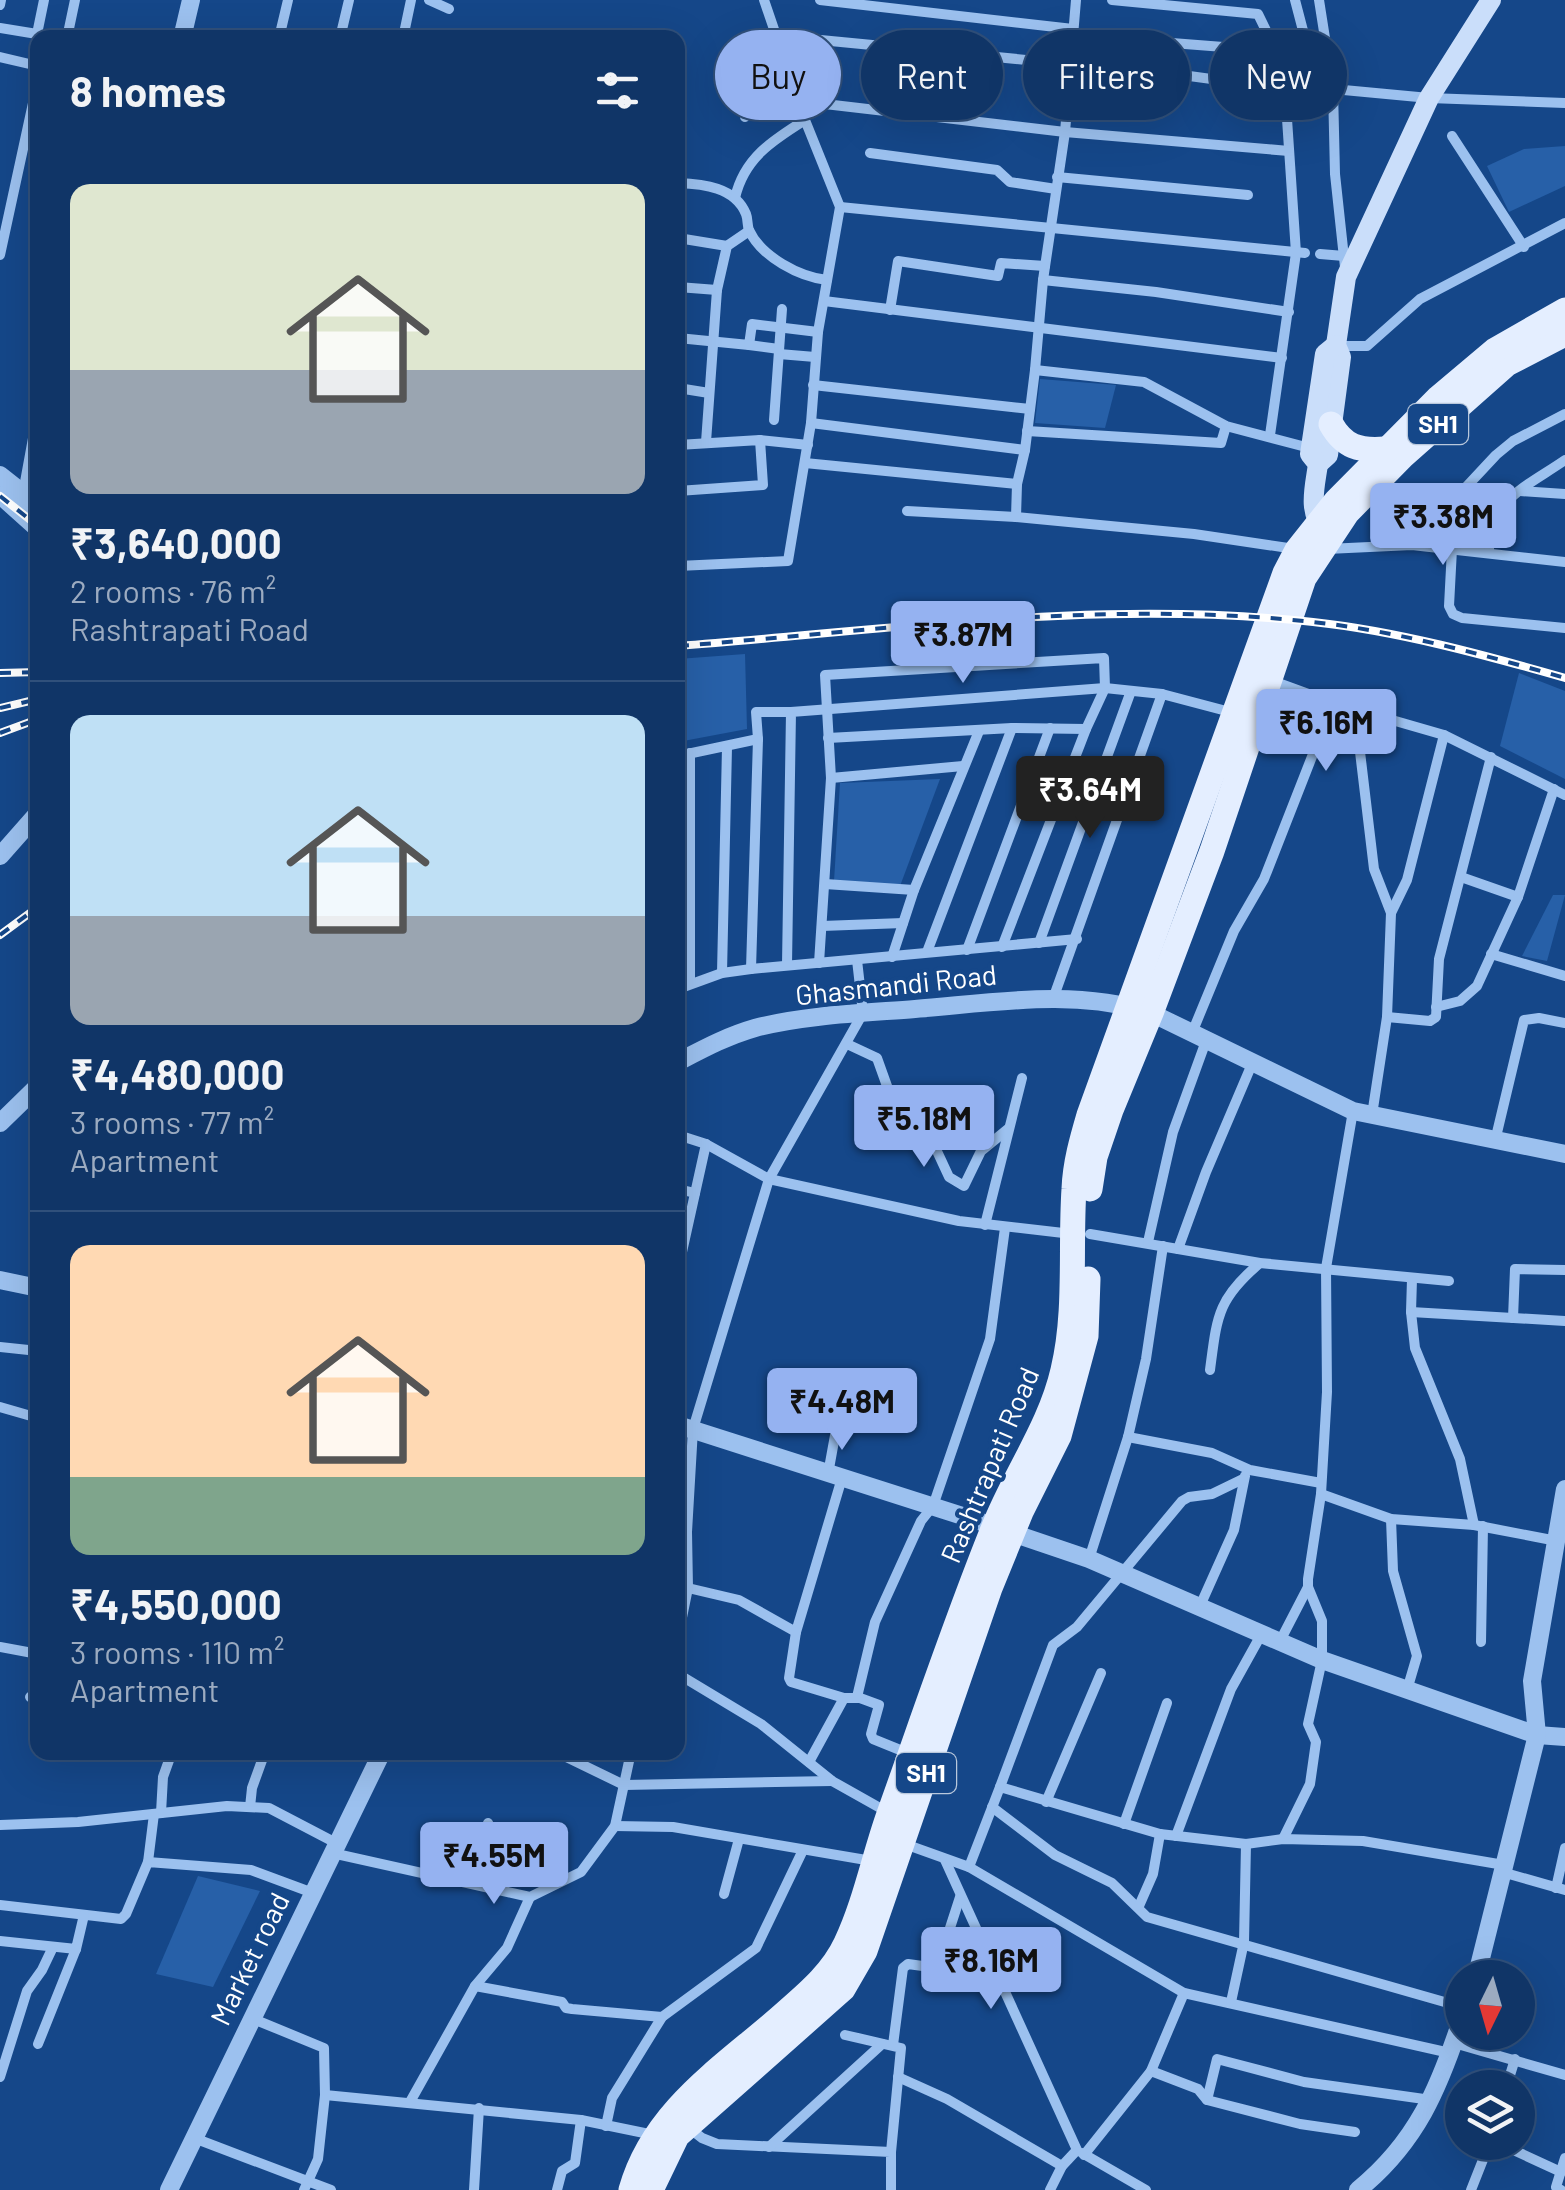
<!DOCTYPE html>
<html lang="en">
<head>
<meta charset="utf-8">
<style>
  :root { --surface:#103567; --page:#1e4070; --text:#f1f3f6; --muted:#9cabc0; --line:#30507b; --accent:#95b2f1 }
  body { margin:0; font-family:Barlow,sans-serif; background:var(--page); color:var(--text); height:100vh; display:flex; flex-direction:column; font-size:38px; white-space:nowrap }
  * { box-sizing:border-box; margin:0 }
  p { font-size:32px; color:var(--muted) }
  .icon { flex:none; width:55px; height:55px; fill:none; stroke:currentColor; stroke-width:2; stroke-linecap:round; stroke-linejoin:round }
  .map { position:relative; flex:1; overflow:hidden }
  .panel { position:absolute; left:30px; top:30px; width:655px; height:1730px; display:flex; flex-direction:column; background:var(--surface); border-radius:20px; box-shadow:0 10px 40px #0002,0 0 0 2px var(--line) }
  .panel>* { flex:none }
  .guide { position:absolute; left:715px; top:30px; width:700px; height:90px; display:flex; gap:20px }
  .needle { width:65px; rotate:185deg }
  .buttons { position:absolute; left:1445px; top:1960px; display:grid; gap:20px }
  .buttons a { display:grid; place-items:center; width:90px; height:90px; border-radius:50%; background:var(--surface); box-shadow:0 10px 40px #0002,0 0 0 2px var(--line); font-size:50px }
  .price { position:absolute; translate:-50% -85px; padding:0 22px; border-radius:10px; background:var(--accent); color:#111; font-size:32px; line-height:65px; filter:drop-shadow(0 2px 5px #0008) }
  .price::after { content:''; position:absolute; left:50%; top:60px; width:30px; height:22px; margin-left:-15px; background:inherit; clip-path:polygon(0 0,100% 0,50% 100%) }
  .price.current { background:#222; color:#fff }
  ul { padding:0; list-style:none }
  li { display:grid; align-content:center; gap:20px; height:530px; padding:0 40px }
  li+li { border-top:2px solid var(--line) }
  li span { display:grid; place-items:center; height:310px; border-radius:20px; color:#555 }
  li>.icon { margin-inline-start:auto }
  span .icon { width:180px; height:180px; fill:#fffc; stroke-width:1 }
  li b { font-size:42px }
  h2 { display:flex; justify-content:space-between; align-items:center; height:120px; padding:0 40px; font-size:42px }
  .pill { padding:0 35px; border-radius:45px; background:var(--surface); box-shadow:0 10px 40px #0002,0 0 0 2px var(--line); font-size:35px; line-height:90px }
  .pill.current { background:var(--accent); color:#111 }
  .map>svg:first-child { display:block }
</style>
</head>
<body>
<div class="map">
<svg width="1565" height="2190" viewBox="0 0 1565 2190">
  <rect width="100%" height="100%" fill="#154789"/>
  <g fill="#2760a8">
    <path d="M1565 146V186L1509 212 1487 166 1524 149Z"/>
    <path d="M1040 379 1116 385 1105 428 1035 423Z"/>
    <path d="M745 654 747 729 678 742V659Z"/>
    <path d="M1519 673 1565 691V779L1500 746Z"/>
    <path d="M940 779 900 886 834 881 840 783Z"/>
    <path d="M1553 895H1565L1547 961 1522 956Z"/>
    <path d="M198 1876 260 1891 213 1987 156 1974Z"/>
  </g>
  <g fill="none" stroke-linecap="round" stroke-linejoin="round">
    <g stroke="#9cc1ef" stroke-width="10">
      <path d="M429 0 449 9"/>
      <path d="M820 0 1073 29"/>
      <path d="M1076 0 1065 132 1043 280 1035 370 1025 450 1017 484 1016 517 1194 534 1295 549"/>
      <path d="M1112 0 1258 14 1276 51 1285 89 1296 253 1270 435"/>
      <path d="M1295 0 1306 42 1309 46 1327 50"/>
      <path d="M1319 0 1333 89 1335 174 1345 267"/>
      <path d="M0 5 1 0"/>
      <path d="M0 28 37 34 44 0"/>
      <path d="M779 36 1182 75 1285 89H1333L1429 98 1565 103"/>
      <path d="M67 38 75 0"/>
      <path d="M279 38 288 0"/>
      <path d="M340 38 349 0"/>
      <path d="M403 38 411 0"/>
      <path d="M1146 41 1276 51"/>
      <path d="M0 57 38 66"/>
      <path d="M678 61 682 70 678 106"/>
      <path d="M799 101 1065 132 1289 151"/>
      <path d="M745 117 754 107 796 89"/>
      <path d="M1452 136 1524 247"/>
      <path d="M870 153 997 170 1010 182 1056 189"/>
      <path d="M1057 177 1248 195"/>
      <path d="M678 183C703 184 735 187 746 214 748 219 747 225 749 230 761 257 800 277 827 280"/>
      <path d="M735 198C744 158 773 140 805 120"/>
      <path d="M840 207 1305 253"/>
      <path d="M678 238 727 246"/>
      <path d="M1320 254 1344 256"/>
      <path d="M0 255 38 80"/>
      <path d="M1043 280 1156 292 1289 312"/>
      <path d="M678 287 717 290"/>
      <path d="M824 301 1282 358"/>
      <path d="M890 310 898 261 998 276 1001 263 1045 266"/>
      <path d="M678 338 749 345 752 324 818 332"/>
      <path d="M749 345 779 349"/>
      <path d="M1338 346H1367L1420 299 1565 223"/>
      <path d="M779 354 815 357"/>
      <path d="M1035 370 1144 382 1226 426 1302 446"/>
      <path d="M813 385 1030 409"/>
      <path d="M678 388 709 393"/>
      <path d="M774 420 782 309"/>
      <path d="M811 423 1025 450"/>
      <path d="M1027 431 1221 443 1226 426"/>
      <path d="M760 440 808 445"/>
      <path d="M706 442 717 290 727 246 749 231"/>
      <path d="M678 445 760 440 763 485 678 491"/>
      <path d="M805 463 1017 484"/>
      <path d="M1520 491 1565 494"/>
      <path d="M23 493 38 411"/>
      <path d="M907 511 1016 517"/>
      <path d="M1412 545 1496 455 1513 441 1565 414"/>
      <path d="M1327 549 1412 545 1565 562"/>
      <path d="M1452 549 1449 606 1453 614 1462 618 1565 628"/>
      <path d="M1489 553C1488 500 1526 487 1565 460"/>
      <path d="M678 566 788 561 811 423 818 332 840 207 805 120 764 0"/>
      <path d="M1270 680 1333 703 1444 735 1565 795"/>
      <path d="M1355 710 1374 869 1391 913 1387 1017 1372 1115"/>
      <path d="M828 738 1012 728 1086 729"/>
      <path d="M690 753V983"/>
      <path d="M678 756 758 739 756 712H791"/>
      <path d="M831 778 963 766"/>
      <path d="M1461 877 1518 897"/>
      <path d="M825 884 914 890"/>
      <path d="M1391 913 1407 880 1444 735"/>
      <path d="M822 926 903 923"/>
      <path d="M1039 943 1131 691"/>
      <path d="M967 950 1050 728"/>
      <path d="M927 952 1012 728"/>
      <path d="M1491 954 1565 976"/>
      <path d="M892 957 914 890 979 731"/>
      <path d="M819 963 831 778 825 675 1104 658 1105 688 1086 729 1002 947"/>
      <path d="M787 965 791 712 1105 688 1162 694 1234 713"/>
      <path d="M751 969 758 739"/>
      <path d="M722 973 727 747"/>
      <path d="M678 989 722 973 751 969 1077 939"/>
      <path d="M1053 999 1162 694"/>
      <path d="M1436 1007 1460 1001 1477 986 1518 897 1554 789"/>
      <path d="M1387 1017 1430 1021 1436 1017 1439 959 1491 757"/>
      <path d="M1192 1033 1234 931 1264 879 1333 703"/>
      <path d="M847 1044 877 1058 892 1100 936 1149 949 1177 964 1186 981 1151 1008 1129"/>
      <path d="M892 1100 919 1090 942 1102"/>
      <path d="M678 1135 706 1144 769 1179 959 1221 1072 1234"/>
      <path d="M1495 1141 1524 1020 1539 1018 1565 1023"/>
      <path d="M678 1189 695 1193"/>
      <path d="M985 1225 1022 1078"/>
      <path d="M1090 1234 1260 1263 1449 1281"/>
      <path d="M1148 1242 1173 1132 1206 1041"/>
      <path d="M1178 1249 1206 1172 1252 1064"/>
      <path d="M678 1270 706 1144"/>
      <path d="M1412 1279 1411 1312 1415 1348 1460 1459 1474 1525"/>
      <path d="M1411 1312 1565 1321"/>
      <path d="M1513 1318 1515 1269 1565 1270"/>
      <path d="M0 1347 38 1351"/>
      <path d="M1210 1370C1217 1317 1217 1299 1260 1263"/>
      <path d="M0 1407 38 1418"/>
      <path d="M1128 1437 1212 1453 1250 1470 1321 1483"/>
      <path d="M828 1474 842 1397"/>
      <path d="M1321 1494 1391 1519 1474 1525 1557 1541"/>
      <path d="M1391 1519 1393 1571 1417 1656 1407 1690"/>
      <path d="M1089 1559 1128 1437 1146 1359 1163 1246"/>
      <path d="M688 1588 739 1600 796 1632 842 1478"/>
      <path d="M1200 1606 1234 1530 1245 1476"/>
      <path d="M796 1632 789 1678 791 1682 844 1698"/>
      <path d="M678 1637 688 1588 687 1532 693 1429 769 1179 863 1013 857 960"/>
      <path d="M1481 1642 1483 1526"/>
      <path d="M1279 1643 1308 1587"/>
      <path d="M0 1647 38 1654"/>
      <path d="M678 1674 761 1724 832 1781 889 1813"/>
      <path d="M30 1697 38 1696"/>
      <path d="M857 1697 875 1622 921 1521 933 1506 990 1339 1005 1228"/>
      <path d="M556 1752 624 1785 832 1781"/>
      <path d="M809 1762 844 1698H860L879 1705 871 1734 873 1739 910 1754"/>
      <path d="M1000 1787 1053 1645 1077 1627 1182 1501 1189 1497 1212 1494 1243 1479"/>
      <path d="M1046 1802 1101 1673"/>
      <path d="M250 1807 252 1788 265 1752"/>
      <path d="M992 1807 1055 1855 1112 1883 1147 1917 1462 2007"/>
      <path d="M161 1813 163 1777 172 1752"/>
      <path d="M488 1823 506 1861 504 1889"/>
      <path d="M1124 1824 1167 1703"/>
      <path d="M0 1825 78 1822 227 1806 269 1808 336 1843"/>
      <path d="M615 1826 673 1827 872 1861"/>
      <path d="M1176 1836 1231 1689 1261 1635"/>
      <path d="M1283 1839 1310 1784 1316 1742 1308 1724 1322 1660V1621L1308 1587V1579L1321 1494 1327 1392 1326 1268 1353 1111"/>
      <path d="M902 1843 969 1867 1184 1993 1450 2053"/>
      <path d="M332 1853 530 1897 581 1872 615 1826 631 1752"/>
      <path d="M945 1860 1077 2150 1062 2166 1050 2190"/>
      <path d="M148 1862 154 1814"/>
      <path d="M969 1867 1000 1787 1160 1834 1246 1844 1283 1839 1363 1841 1504 1865"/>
      <path d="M1502 1872 1565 1890"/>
      <path d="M1556 1888 1565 1848"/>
      <path d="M724 1894 739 1839"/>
      <path d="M0 1905 121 1919 126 1914 148 1862 251 1870 313 1893"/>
      <path d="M1139 1906 1153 1874 1160 1834"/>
      <path d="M0 1941 76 1949 84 1915"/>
      <path d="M475 1986 562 2002 566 2008 572 2009 662 2017"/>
      <path d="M1231 2002 1244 1942 1246 1844"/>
      <path d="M251 2018 324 2048 325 2095 581 2120 654 2135"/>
      <path d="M845 2035 901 2048 891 2152"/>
      <path d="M1454 2043 1565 2075"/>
      <path d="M38 2044 76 1949"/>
      <path d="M893 2045 903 1968 908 1964 937 1968 960 1897"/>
      <path d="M1151 2071 1198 2089 1207 2100 1300 2124 1355 2132"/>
      <path d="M0 2077 27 1991 42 1970 53 1947"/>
      <path d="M898 2077 947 2099 1062 2166"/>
      <path d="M1506 2088 1515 2059"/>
      <path d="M1207 2100 1217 2059 1304 2082 1431 2100"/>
      <path d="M410 2102 475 1986 507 1948 530 1897"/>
      <path d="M606 2126 612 2098 662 2017 756 1948 803 1850"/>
      <path d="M689 2128 702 2138 717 2144 891 2152V2190"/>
      <path d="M194 2138 331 2190"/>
      <path d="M1496 2142 1561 2172"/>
      <path d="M769 2147 882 2044"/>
      <path d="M1082 2153 1146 2190"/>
      <path d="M1084 2155 1151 2071 1184 1993"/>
      <path d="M304 2190 318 2159 325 2095"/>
      <path d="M474 2190 479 2108"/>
      <path d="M557 2190 562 2171 575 2163 581 2120"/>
      <path d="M1471 2190 1490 2142"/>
      <path d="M1561 2190 1556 2187 1565 2158"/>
    </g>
    <g stroke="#9cc1ef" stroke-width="18">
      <path d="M182 38 191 0"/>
      <path d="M0 475 38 505"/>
      <path d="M0 495 38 529"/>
      <path d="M0 856 38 813"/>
      <path d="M678 1062C703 1049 727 1036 755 1028 804 1015 864 1013 915 1009 992 1003 1076 988 1151 1013L1353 1111 1565 1154"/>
      <path d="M0 1123 38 1086"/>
      <path d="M0 1280 38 1288"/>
      <path d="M678 1425 994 1526"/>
      <path d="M1012 1533 1089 1559 1322 1660 1537 1735 1565 1737"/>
      <path d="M1476 1978 1537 1735 1532 1681 1565 1489"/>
      <path d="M169 2190 382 1752"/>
      <path d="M1358 2190C1417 2142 1439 2088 1462 2018"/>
    </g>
    <g stroke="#cadefa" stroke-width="20">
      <path d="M1318 464 1328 455 1341 357 1336 345 1346 277 1429 98 1491 0"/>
      <path d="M1325 531C1307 512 1315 487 1318 464L1310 454 1325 354 1336 345"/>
    </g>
    <g stroke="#e4eeff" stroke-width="25">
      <path d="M1331 424C1344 447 1359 451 1385 449"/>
      <path d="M1090 1189 1095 1157 1111 1110 1151 1013 1212 851 1304 578 1347 513 1402 457 1507 364 1565 334"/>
      <path d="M631 2190C654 2108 727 2065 787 2011 810 1991 833 1971 846 1943 865 1903 874 1856 889 1814 923 1719 955 1623 993 1529 1014 1475 1050 1427 1063 1370 1077 1312 1070 1248 1074 1189 1075 1163 1082 1139 1089 1115L1285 573 1297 550 1336 501 1438 398 1495 350 1565 310"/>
      <path d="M651 2190 677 2136 843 1989 865 1951 990 1588 1021 1512 1059 1436 1086 1336 1088 1279"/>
    </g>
    <defs>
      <g id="rail">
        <path d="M0 496 38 526"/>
        <path d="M678 646C888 630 1102 599 1313 622 1397 631 1485 655 1565 678"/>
        <path d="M0 673 38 672"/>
        <path d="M0 708 38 699"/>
        <path d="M0 733 38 719"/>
        <path d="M0 935 38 907"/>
      </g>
    </defs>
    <use href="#rail" stroke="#fff" stroke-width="8"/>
    <use href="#rail" stroke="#154789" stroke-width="4" stroke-dasharray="11" stroke-linecap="butt"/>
  </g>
  <g text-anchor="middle" stroke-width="8" stroke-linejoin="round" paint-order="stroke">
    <g fill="#154789" stroke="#b9c8dc" stroke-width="2.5">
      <rect x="1408" y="404" width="60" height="40" rx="8"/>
      <rect x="896" y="1753" width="60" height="40" rx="8"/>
    </g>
    <g font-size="25" font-weight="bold" fill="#fff">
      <text x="1438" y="433">SH1</text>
      <text x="926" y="1782">SH1</text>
    </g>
    <g font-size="28" fill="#fff" stroke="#154789">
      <text transform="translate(896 985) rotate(-6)" y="10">Ghasmandi Road</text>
      <text transform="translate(990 1465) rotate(-67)" y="10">Rashtrapati Road</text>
      <text transform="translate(250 1959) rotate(-64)" y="10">Market road</text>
    </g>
  </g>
</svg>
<div class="buttons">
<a><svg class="needle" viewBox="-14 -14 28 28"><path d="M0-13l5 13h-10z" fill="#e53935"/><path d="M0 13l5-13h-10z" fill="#9cabc0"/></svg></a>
<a><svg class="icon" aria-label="layers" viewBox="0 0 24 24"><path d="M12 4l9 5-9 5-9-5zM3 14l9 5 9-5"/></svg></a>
</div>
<b class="price" style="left:1443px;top:568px">₹3.38M</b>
<b class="price" style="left:963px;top:686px">₹3.87M</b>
<b class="price" style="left:1326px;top:774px">₹6.16M</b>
<b class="price current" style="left:1090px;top:841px">₹3.64M</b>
<b class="price" style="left:924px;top:1170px">₹5.18M</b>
<b class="price" style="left:842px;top:1453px">₹4.48M</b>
<b class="price" style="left:494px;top:1907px">₹4.55M</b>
<b class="price" style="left:991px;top:2012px">₹8.16M</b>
<div class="guide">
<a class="pill current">Buy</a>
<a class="pill">Rent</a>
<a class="pill">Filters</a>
<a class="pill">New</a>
</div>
<section class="panel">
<h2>8 homes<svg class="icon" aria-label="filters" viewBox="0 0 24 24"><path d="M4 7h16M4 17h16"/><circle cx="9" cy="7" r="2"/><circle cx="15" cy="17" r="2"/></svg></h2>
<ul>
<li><span style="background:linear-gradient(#dfe7d0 60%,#9aa5b1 0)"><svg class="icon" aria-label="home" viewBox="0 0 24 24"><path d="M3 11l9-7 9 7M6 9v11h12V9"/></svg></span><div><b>₹3,640,000</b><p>2 rooms · 76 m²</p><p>Rashtrapati Road</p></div></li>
<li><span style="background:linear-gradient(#bfe0f5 65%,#9aa5b1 0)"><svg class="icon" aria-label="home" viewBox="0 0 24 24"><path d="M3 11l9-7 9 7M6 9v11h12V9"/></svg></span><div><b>₹4,480,000</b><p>3 rooms · 77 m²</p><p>Apartment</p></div></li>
<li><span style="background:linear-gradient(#ffd9b3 75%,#7fa58c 0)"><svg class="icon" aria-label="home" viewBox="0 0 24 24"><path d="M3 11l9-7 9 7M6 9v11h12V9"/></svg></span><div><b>₹4,550,000</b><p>3 rooms · 110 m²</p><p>Apartment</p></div></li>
</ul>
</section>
</div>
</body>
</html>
